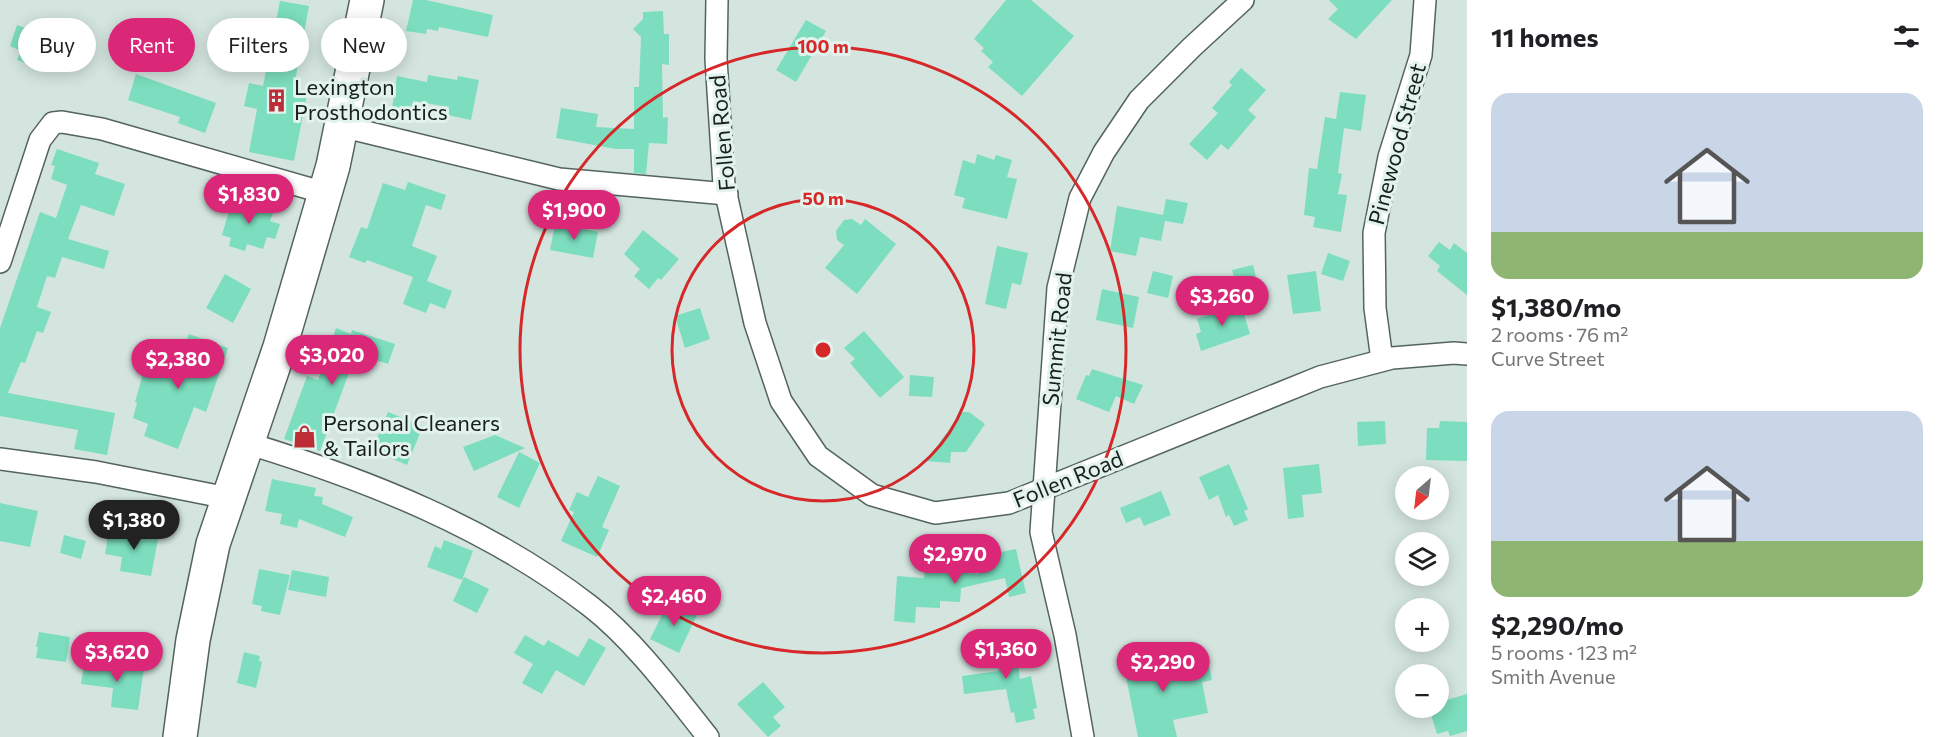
<!DOCTYPE html>
<html lang="en">
<head>
<meta charset="utf-8">
<style>
  :root { --surface:#fff; --page:#f6f6f6; --text:#202124; --muted:#757577; --accent:#db2777 }
  body { margin:0; font-family:Commissioner,sans-serif; background:var(--page); color:var(--text); height:100vh; display:flex; flex-direction:column; font-size:22px; white-space:nowrap }
  * { box-sizing:border-box; margin:0 }
  p { font-size:20px; color:var(--muted) }
  .icon { flex:none; width:33px; height:33px; fill:none; stroke:currentColor; stroke-width:2; stroke-linecap:round; stroke-linejoin:round }
  .map { position:relative; flex:1; overflow:hidden }
  .side { display:flex; flex-direction:column; background:var(--surface); width:480px }
  .side>* { flex:none }
  .banner { position:absolute; left:18px; top:18px; width:570px; height:54px; display:flex; gap:12px }
  .needle { width:39px; rotate:208deg }
  .controls { position:absolute; left:1395px; top:466px; display:grid; gap:12px }
  .controls a { display:grid; place-items:center; width:54px; height:54px; border-radius:50%; background:var(--surface); box-shadow:0 3px 15px #0003; font-size:30px }
  .price { position:absolute; translate:-50% -51px; padding:0 14px; border-radius:21px; background:var(--accent); color:#fff; font-size:20px; line-height:39px; filter:drop-shadow(0 2px 3px #0008) }
  .price::after { content:''; position:absolute; left:50%; top:36px; width:18px; height:14px; margin-left:-9px; background:inherit; clip-path:polygon(0 0,100% 0,50% 100%) }
  .price.selected { background:#222; color:#fff }
  ul { padding:0; list-style:none }
  li { display:grid; align-content:center; gap:12px; height:318px; padding:0 24px }
  li span { display:grid; place-items:center; height:186px; border-radius:18px; color:#555 }
  li>.icon { margin-inline-start:auto }
  span .icon { width:108px; height:108px; fill:#fffc; stroke-width:1 }
  li b { font-size:26px }
  h2 { display:flex; justify-content:space-between; align-items:center; height:72px; padding:0 24px; font-size:26px }
  .pill { padding:0 21px; border-radius:27px; background:var(--surface); box-shadow:0 3px 15px #0003; font-size:21px; line-height:54px }
  .pill.selected { background:var(--accent); color:#fff }
  main { display:flex; flex:1; min-height:0 }
  .map>svg:first-child { display:block }
</style>
</head>
<body>
<main>
<div class="map">
<svg width="1467" height="737" viewBox="0 0 1467 737">
  <rect width="100%" height="100%" fill="#d4e5df"/>
  <g fill="#7cdebe">
    <path d="M413 0H426L493 15 488 37 439 27 438 31 427 29 426 34 406 31Z"/>
    <path d="M1006 0H1031L1074 36 1022 96 988 67 993 62 981 51 984 48 974 39Z"/>
    <path d="M1329 0H1392L1356 39 1328 19 1338 9Z"/>
    <path d="M280 1 309 6 293 92 307 95 294 161 249 152 257 109 244 106 249 83 263 86Z"/>
    <path d="M663 11 664 34H669V65L662 64 663 118 668 117 667 144 649 143 646 174 634 173V149H616L556 138 561 108 598 114 596 127 634 129V87H639L641 37 633 29 643 19V12Z"/>
    <path d="M806 20 826 31 796 82 776 70Z"/>
    <path d="M17 25 56 38 45 70 17 60 21 51 10 46Z"/>
    <path d="M1241 68 1266 90 1248 110 1256 117 1228 150 1221 144 1207 160 1189 144 1218 113 1212 108 1232 85 1229 82Z"/>
    <path d="M136 74 216 103 205 133 178 123 180 117 128 100Z"/>
    <path d="M428 75 457 80 458 76 479 80 471 120 447 115 449 107 413 101 410 118 391 114 397 76 427 82Z"/>
    <path d="M1340 92 1366 95 1361 131 1344 128 1338 173 1342 174 1338 194 1347 195 1341 232 1313 227 1315 217 1304 215 1309 168 1317 169 1325 117 1336 119Z"/>
    <path d="M57 149 99 163 95 174 125 184 114 216 81 205 68 239 109 251 104 269 62 257 55 278 47 276 37 307 51 312 43 333 37 331 25 363 21 362 8 393 115 413 107 455 74 449 78 430 0 416V328L40 212 56 218 67 185 51 179 55 166 51 165Z"/>
    <path d="M977 154 994 160 996 155 1012 160 1007 177 1017 179 1007 219 962 208 965 198 954 195 963 160 975 164Z"/>
    <path d="M408 182 446 195 441 210 426 205 412 246 437 256 427 281 452 291 445 309 430 303 426 313 403 304 413 277 367 260 365 263 349 257 361 227 367 229 383 183 405 190Z"/>
    <path d="M233 197 274 210 270 221 280 224 275 239 267 237 263 249 247 244 245 251 229 246 231 238 222 235Z"/>
    <path d="M1166 199 1188 203 1183 224 1165 221 1161 241 1140 237 1136 256 1110 251 1117 206 1163 215Z"/>
    <path d="M852 219 861 225 865 219 896 244 857 294 825 268 844 245 837 240 836 231 844 220Z"/>
    <path d="M555 224 598 232 593 258 550 250Z"/>
    <path d="M643 230 679 259 661 280 658 278 649 289 634 276 640 269 624 254Z"/>
    <path d="M1439 242 1450 250 1454 243 1467 253V295L1437 271 1440 266 1428 256Z"/>
    <path d="M997 246 1028 253 1021 285 1012 283 1006 309 985 304Z"/>
    <path d="M1328 253 1350 261 1343 281 1321 274Z"/>
    <path d="M1253 265 1259 288 1238 294 1232 270Z"/>
    <path d="M1153 271 1173 276 1168 298 1147 293Z"/>
    <path d="M1316 271 1321 311 1293 314 1287 275Z"/>
    <path d="M225 274 251 289 233 323 206 308Z"/>
    <path d="M1102 289 1139 297 1133 328 1096 320Z"/>
    <path d="M1241 304 1250 334 1201 351 1196 334 1201 332 1197 319Z"/>
    <path d="M700 308 710 339 685 348 675 316Z"/>
    <path d="M336 328 351 334 352 330 395 344 388 364 364 356 361 364 353 362 320 451 284 439 307 376 318 380Z"/>
    <path d="M864 331 904 377 880 398 850 363 855 359 844 348Z"/>
    <path d="M189 334 228 348 206 412 194 407 178 449 144 436 148 424 133 418 137 403 135 402 147 360 176 369Z"/>
    <path d="M1092 369 1143 385 1134 404 1116 396 1109 412 1076 399 1086 375 1089 376Z"/>
    <path d="M910 375 934 377 932 397 909 396Z"/>
    <path d="M388 412 423 426 407 465 372 450Z"/>
    <path d="M962 412H969L985 424 966 452H951L950 463 926 461Z"/>
    <path d="M1385 421 1386 444 1358 446 1357 422Z"/>
    <path d="M1440 421 1467 422V461L1426 460 1427 428H1439Z"/>
    <path d="M495 435 525 448 474 471 463 447Z"/>
    <path d="M519 452 540 463 519 508 497 497Z"/>
    <path d="M1229 464 1248 509 1244 511 1248 520 1234 526 1229 515 1226 517 1218 495 1209 500 1199 477Z"/>
    <path d="M1319 464 1322 493 1302 495 1304 517 1288 519 1283 468Z"/>
    <path d="M598 476 620 486 602 527 609 530 597 557 561 541 574 512 569 510 577 492 588 497Z"/>
    <path d="M272 479 316 488 314 496 323 497 322 504 353 517 345 537 299 519 297 528 280 524 282 514 265 511Z"/>
    <path d="M1161 491 1171 515 1144 526 1140 517 1126 523 1120 508Z"/>
    <path d="M0 503 38 511 30 547 0 541Z"/>
    <path d="M126 528 159 534 151 576 120 571 122 557 105 554 108 535 124 537Z"/>
    <path d="M64 535 86 541 81 559 60 553Z"/>
    <path d="M444 540 473 551 462 580 427 567 435 546 441 549Z"/>
    <path d="M1016 549 1026 593 1009 597 1005 578 961 588 960 602 940 601V608L916 607 915 623 894 621 897 576 924 578 925 570 979 574 977 564 987 562 985 555Z"/>
    <path d="M259 569 290 575 280 615 261 611 262 606 252 604Z"/>
    <path d="M292 570 329 577 326 597 288 590Z"/>
    <path d="M464 577 489 589 477 613 453 601Z"/>
    <path d="M669 601 697 615 679 653 650 639Z"/>
    <path d="M39 632 70 637 66 662 36 658 38 647H36Z"/>
    <path d="M1014 633 1020 679 1031 676 1037 708 1033 709 1035 719 1016 723 1014 712 1011 713 1006 689 964 694 962 676 999 671 994 636Z"/>
    <path d="M525 635 544 646 548 640 578 657 589 638 606 648 584 686 556 670 542 694 522 683 533 664 514 653Z"/>
    <path d="M1143 642 1145 651 1150 650 1155 674 1208 661 1212 680 1202 682 1208 713 1173 720 1177 737H1138L1122 657 1128 655 1126 645Z"/>
    <path d="M244 652 260 656 259 661 262 662 256 688 237 683Z"/>
    <path d="M84 664 120 669V664L144 668 138 710 111 707 113 688 81 684Z"/>
    <path d="M763 682 785 707 773 717 781 726 768 737 737 704Z"/>
    <path d="M1467 694V731L1450 736 1448 731 1437 734 1430 711 1441 706 1440 702Z"/>
  </g>
  <g fill="none" stroke-linecap="round" stroke-linejoin="round">
    <defs>
      <g id="street">
        <path d="M717 0 716 59 724 185 755 323 781 401 818 456 872 495 935 513 1009 503 1320 377 1392 358 1454 353 1467 354"/>
        <path d="M341 126 559 179 727 194"/>
        <path d="M0 262 40 140 53 123 62 122 102 129 325 193"/>
        <path d="M1382 360 1375 308 1374 233 1389 157 1421 55 1425 0"/>
        <path d="M247 443C368 480 489 528 590 606 634 640 673 693 708 737"/>
        <path d="M0 459 96 472 228 498"/>
        <path d="M1083 737 1065 635 1041 532 1058 288 1080 198 1104 152 1139 100 1192 47 1243 0"/>
      </g>
      <path id="primary" d="M180 737 193 640 213 544 280 347 333 166 367 0"/>
    </defs>
    <use href="#street" stroke="#54635d" stroke-width="24"/>
    <use href="#primary" stroke="#54635d" stroke-width="36"/>
    <use href="#street" stroke="#fff" stroke-width="21"/>
    <use href="#primary" stroke="#fff" stroke-width="33"/>
  </g>
  <g fill="none" stroke="#d62828" stroke-width="3">
    <circle cx="823" cy="350" r="151"/>
    <circle cx="823" cy="350" r="303"/>
  </g>
  <defs>
    <symbol id="building-bare" viewBox="-9 -9 18 18"><path d="M-4-6H4V6H1V3H-1V6H-4ZM-2.5-4.3h1.7v1.8h-1.7ZM.8-4.3h1.7v1.8H.8ZM-2.5-1h1.7V.8h-1.7ZM.8-1h1.7V.8H.8Z" fill="#bd2d36" stroke="#e1f3ec" stroke-width="2.5" paint-order="stroke"/></symbol>
    <symbol id="shop-bare" viewBox="-9 -9 18 18"><path d="M-5-2.5h2.3a2.7 3.5 0 0 1 5.4 0H5L5.5 6h-11ZM-1.5-2.5h3a1.5 2.3 0 0 0-3 0Z" fill="#bd2d36" stroke="#e1f3ec" stroke-width="2.5" paint-order="stroke"/></symbol>
  </defs>
  <g fill-rule="evenodd">
    <use href="#building-bare" x="260" y="84" width="33" height="33"/>
    <use href="#shop-bare" x="288" y="420" width="33" height="33"/>
  </g>
  <g text-anchor="middle" stroke-width="6" stroke-linejoin="round" paint-order="stroke">
    <g font-size="22" fill="#191f1d" stroke="#e1f3ec" text-anchor="start">
      <text x="294" y="95">Lexington<tspan x="294" dy="25">Prosthodontics</tspan></text>
      <text x="323" y="431">Personal Cleaners<tspan x="323" dy="25">&amp; Tailors</tspan></text>
    </g>
    <g font-size="22" fill="#191f1d" stroke="#e1f3ec">
      <text transform="translate(722 133) rotate(-95)" y="8">Follen Road</text>
      <text transform="translate(1397 144) rotate(-75)" y="8">Pinewood Street</text>
      <text transform="translate(1057 339) rotate(-84)" y="8">Summit Road</text>
      <text transform="translate(1068 479) rotate(-22)" y="8">Follen Road</text>
    </g>
  </g>
  <circle cx="823" cy="350" r="9" fill="#d62828" stroke="#e1f3ec" stroke-width="3"/>
  <g font-size="18" text-anchor="middle" font-weight="bold" fill="#d62828" stroke="#e1f3ec" stroke-width="6" stroke-linejoin="round" paint-order="stroke">
    <text x="823" y="53">100 m</text>
    <text x="823" y="205">50 m</text>
  </g>
</svg>
<div class="controls">
<a><svg class="needle" viewBox="-14 -14 28 28"><path d="M0-13l5 13h-10z" fill="#e53935"/><path d="M0 13l5-13h-10z" fill="#757577"/></svg></a>
<a><svg class="icon" aria-label="layers" viewBox="0 0 24 24"><path d="M12 4l9 5-9 5-9-5zM3 14l9 5 9-5"/></svg></a>
<a>+</a>
<a>−</a>
</div>
<b class="price" style="left:249px;top:225px">$1,830</b>
<b class="price" style="left:574px;top:241px">$1,900</b>
<b class="price" style="left:1222px;top:327px">$3,260</b>
<b class="price" style="left:332px;top:386px">$3,020</b>
<b class="price" style="left:178px;top:390px">$2,380</b>
<b class="price selected" style="left:134px;top:551px">$1,380</b>
<b class="price" style="left:955px;top:585px">$2,970</b>
<b class="price" style="left:674px;top:627px">$2,460</b>
<b class="price" style="left:1006px;top:680px">$1,360</b>
<b class="price" style="left:117px;top:683px">$3,620</b>
<b class="price" style="left:1163px;top:693px">$2,290</b>
<div class="banner">
<a class="pill">Buy</a>
<a class="pill selected">Rent</a>
<a class="pill">Filters</a>
<a class="pill">New</a>
</div>
</div>
<section class="side">
<h2>11 homes<svg class="icon" aria-label="filters" viewBox="0 0 24 24"><path d="M4 7h16M4 17h16"/><circle cx="9" cy="7" r="2"/><circle cx="15" cy="17" r="2"/></svg></h2>
<ul>
<li><span style="background:linear-gradient(#c9d6e8 75%,#8fb573 0)"><svg class="icon" aria-label="home" viewBox="0 0 24 24"><path d="M3 11l9-7 9 7M6 9v11h12V9"/></svg></span><div><b>$1,380/mo</b><p>2 rooms · 76 m²</p><p>Curve Street</p></div></li>
<li><span style="background:linear-gradient(#c9d6e8 70%,#8fb573 0)"><svg class="icon" aria-label="home" viewBox="0 0 24 24"><path d="M3 11l9-7 9 7M6 9v11h12V9"/></svg></span><div><b>$2,290/mo</b><p>5 rooms · 123 m²</p><p>Smith Avenue</p></div></li>
</ul>
</section>
</main>
</body>
</html>
